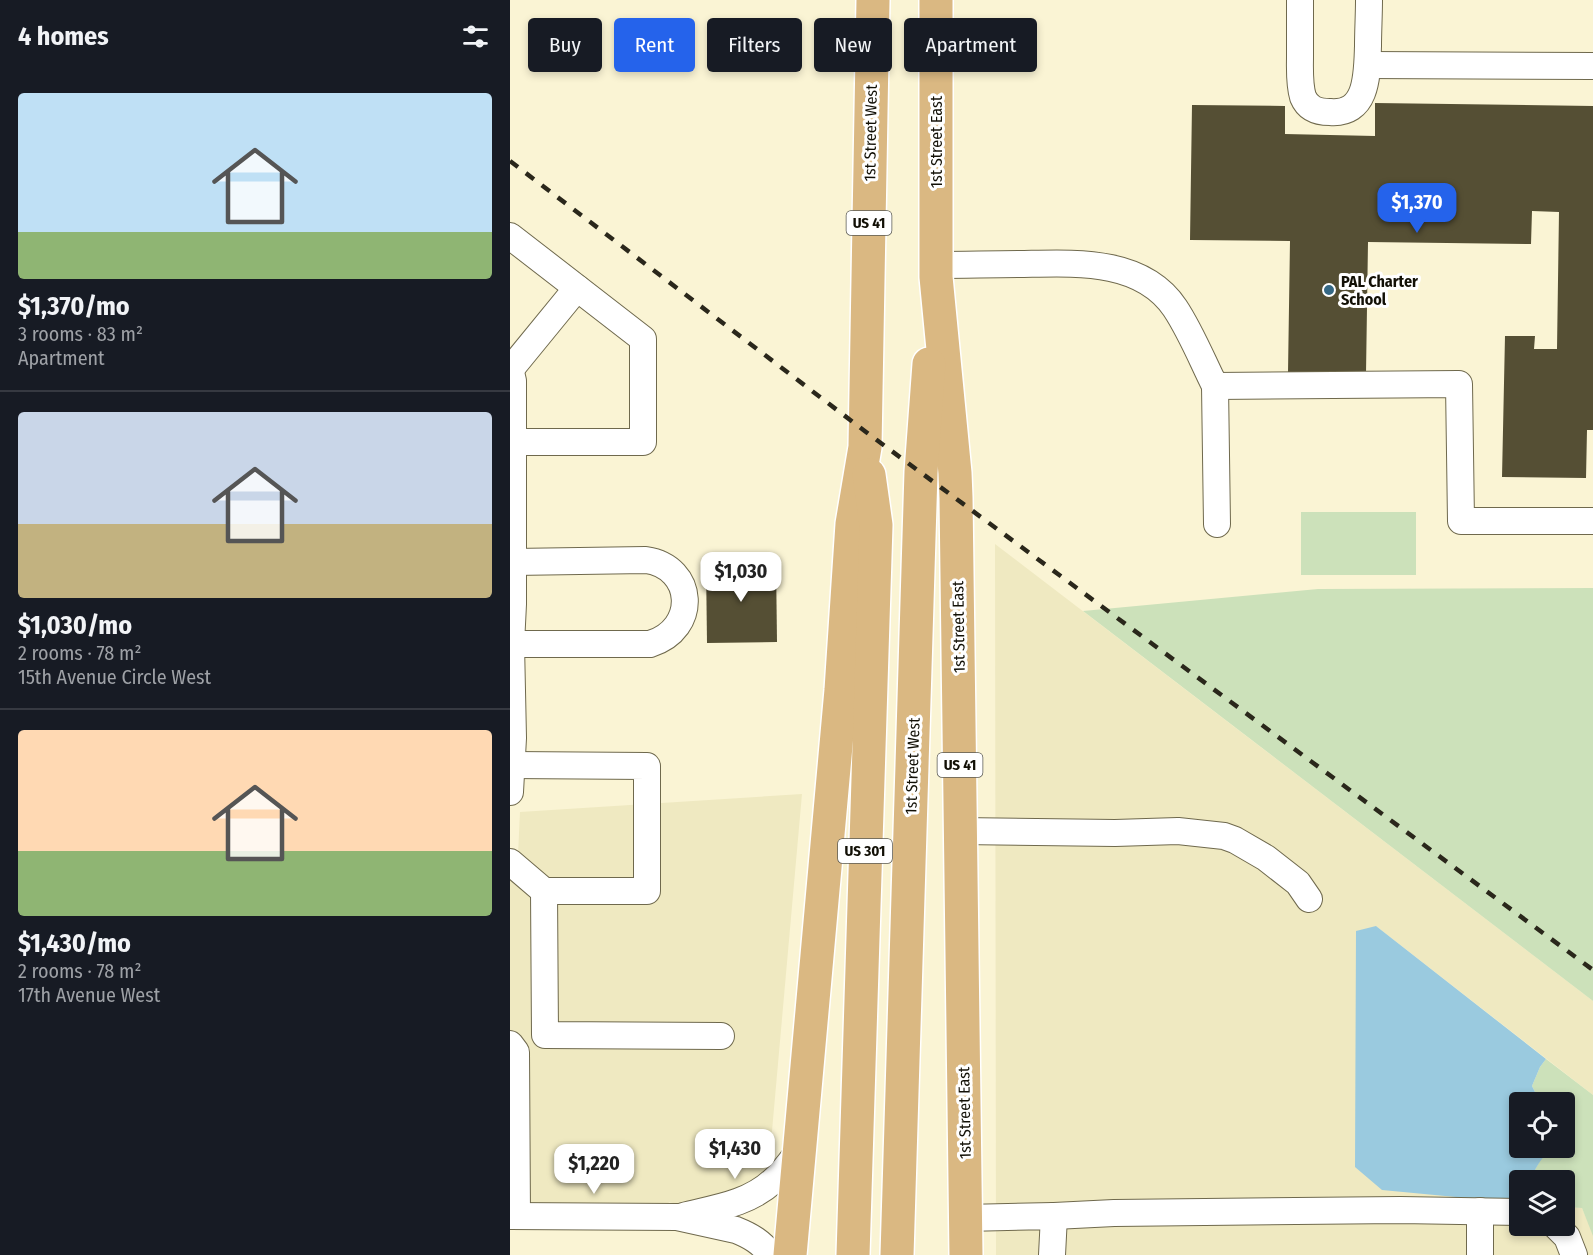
<!DOCTYPE html>
<html lang="en">
<head>
<meta charset="utf-8">
<style>
  :root { --surface:#171b24; --page:#20242c; --text:#f1f3f6; --muted:#9ea1a6; --line:#363941; --accent:#2563eb }
  body { margin:0; font-family:"Fira Sans Condensed",sans-serif; background:var(--page); color:var(--text); height:100vh; display:flex; flex-direction:column; font-size:22px; white-space:nowrap }
  * { box-sizing:border-box; margin:0 }
  p { font-size:20px; color:var(--muted) }
  .icon { flex:none; width:33px; height:33px; fill:none; stroke:currentColor; stroke-width:2; stroke-linecap:round; stroke-linejoin:round }
  .map { position:relative; flex:1; overflow:hidden }
  .details { display:flex; flex-direction:column; background:var(--surface); width:510px }
  .details>* { flex:none }
  .top-card { position:absolute; left:18px; top:18px; width:570px; height:54px; display:flex; gap:12px }
  .tools { position:absolute; left:999px; top:1092px; display:grid; gap:12px }
  .tools a { display:grid; place-items:center; width:66px; height:66px; border-radius:6px; background:var(--surface); box-shadow:0 3px 9px #0003; font-size:30px }
  .price { position:absolute; translate:-50% -51px; padding:0 14px; border-radius:12px; background:#fff; color:#222; font-size:20px; line-height:39px; filter:drop-shadow(0 2px 3px #0008) }
  .price::after { content:''; position:absolute; left:50%; top:36px; width:18px; height:14px; margin-left:-9px; background:inherit; clip-path:polygon(0 0,100% 0,50% 100%) }
  .price.selected { background:var(--accent); color:#fff }
  ul { padding:0; list-style:none }
  li { display:grid; align-content:center; gap:12px; height:318px; padding:0 18px }
  li+li { border-top:2px solid var(--line) }
  li span { display:grid; place-items:center; height:186px; border-radius:6px; color:#555 }
  li>.icon { margin-inline-start:auto }
  span .icon { width:108px; height:108px; fill:#fffc; stroke-width:1 }
  li b { font-size:26px }
  h2 { display:flex; justify-content:space-between; align-items:center; height:72px; padding:0 18px; font-size:26px }
  .tag { padding:0 21px; border-radius:6px; background:var(--surface); box-shadow:0 3px 9px #0003; font-size:21px; line-height:54px }
  .tag.selected { background:var(--accent); color:#fff }
  main { display:flex; flex:1; min-height:0 }
  .map>svg:first-child { display:block }
</style>
</head>
<body>
<main>
<section class="details">
<h2>4 homes<svg class="icon" aria-label="filters" viewBox="0 0 24 24"><path d="M4 7h16M4 17h16"/><circle cx="9" cy="7" r="2"/><circle cx="15" cy="17" r="2"/></svg></h2>
<ul>
<li><span style="background:linear-gradient(#bfe0f5 75%,#8fb573 0)"><svg class="icon" aria-label="home" viewBox="0 0 24 24"><path d="M3 11l9-7 9 7M6 9v11h12V9"/></svg></span><div><b>$1,370/mo</b><p>3 rooms · 83 m²</p><p>Apartment</p></div></li>
<li><span style="background:linear-gradient(#c9d6e8 60%,#c2b280 0)"><svg class="icon" aria-label="home" viewBox="0 0 24 24"><path d="M3 11l9-7 9 7M6 9v11h12V9"/></svg></span><div><b>$1,030/mo</b><p>2 rooms · 78 m²</p><p>15th Avenue Circle West</p></div></li>
<li><span style="background:linear-gradient(#ffd9b3 65%,#8fb573 0)"><svg class="icon" aria-label="home" viewBox="0 0 24 24"><path d="M3 11l9-7 9 7M6 9v11h12V9"/></svg></span><div><b>$1,430/mo</b><p>2 rooms · 78 m²</p><p>17th Avenue West</p></div></li>
</ul>
</section>
<div class="map">
<svg width="1083" height="1255" viewBox="0 0 1083 1255">
  <rect width="100%" height="100%" fill="#faf4d4"/>
  <g fill="#efe9c1">
    <path d="M485 544 1083 1001V1095L866 926 1009 1203 1010 1226H1054L1055 1207 1072 1208 1083 1233V1255H486Z"/>
    <path d="M292 794 258 1176 228 1191 167 1204 159 1202 158 1204 0 1203V872L8 855 10 812Z"/>
  </g>
  <g fill="#cce1ba">
    <rect x="791" y="512" width="115" height="63"/>
    <path d="M1083 588V1001L573 611 808 589Z"/>
    <path d="M1036 1059 1083 1095V1236L1072 1208 1055 1207 1054 1180H1020C1024 1172 1031 1156 1039 1150 1043 1147 1050 1148 1054 1148V1102H1030L1022 1086 1030 1067Z"/>
  </g>
  <path fill="#9acadf" d="M866 926 1036 1059 1030 1067 1022 1086 1030 1102H1010V1148H1047C1033 1152 1026 1168 1020 1180H1010L1009 1203 872 1190 845 1167 846 931Z"/>
  <g fill="#554f34">
    <path d="M865 103 1083 106V430H1077L1076 478 992 477 995 336H1025L1024 349H1047L1049 212 1022 211 1021 244 858 242 856 374 778 373 780 241 680 240 682 105 775 106V134L865 136Z"/>
    <path d="M266 562 267 642 197 643 196 563Z"/>
  </g>
  <g fill="none" stroke-linecap="round" stroke-linejoin="round">
    <defs>
      <g id="minor">
        <path d="M790 0C790 19 790 37 790 56 790 69 789 84 793 97 798 109 808 112 820 112 858 115 857 74 858 46 858 31 859 15 859 0"/>
        <path d="M858 65 1083 66"/>
        <path d="M0 236 133 339V442H3"/>
        <path d="M426 265C455 265 484 264 514 264 566 263 632 259 665 308 681 332 692 360 705 386L949 384 951 521H1083"/>
        <path d="M0 368 3 381V604L1 644 3 738 0 792"/>
        <path d="M0 370 67 288"/>
        <path d="M705 386 707 524"/>
        <path d="M1 644H140C189 629 185 567 136 560L3 562"/>
        <path d="M2 765 137 766V891H34"/>
        <path d="M450 831 605 833 668 831 714 836 725 840 756 858 788 883 799 899"/>
        <path d="M0 862 34 891 35 1035 211 1036"/>
        <path d="M0 1044 6 1052 7 1216"/>
        <path d="M970 1211V1255"/>
        <path d="M0 1216 167 1217 226 1230C241 1236 251 1242 261 1255"/>
        <path d="M173 1216C205 1208 238 1204 263 1181 274 1172 282 1160 290 1149"/>
        <path d="M544 1216 604 1213 890 1210 1010 1212"/>
        <path d="M455 1218 544 1216 542 1255"/>
        <path d="M1046 1226 1057 1237 1064 1255"/>
      </g>
      <g id="major">
        <path d="M426 0V277L445 473 446 498 456 1255"/>
        <path d="M280 1255 331 690 342 524 355 447 363 0"/>
        <path d="M343 1255 366 525 359 475"/>
        <path d="M387 1255 411 472 419 364"/>
      </g>
    </defs>
    <use href="#minor" stroke="#6f694d" stroke-width="28"/>
    <use href="#major" stroke="#fff" stroke-width="36"/>
    <use href="#minor" stroke="#fff" stroke-width="26"/>
    <use href="#major" stroke="#dab882" stroke-width="33"/>
    <path stroke="#2a271b" stroke-width="4.5" stroke-dasharray="10 10" stroke-linecap="butt" d="M0 161 356 432 1083 970"/>
  </g>
  <circle fill="#356885" stroke="#fff" stroke-width="2" cx="819" cy="290" r="6"/>
  <g text-anchor="middle" stroke-width="6" stroke-linejoin="round" paint-order="stroke">
    <g fill="#fff" stroke="#595851" stroke-width="1.5">
      <rect x="336.5" y="211" width="45" height="24" rx="4.5"/>
      <rect x="427.5" y="753" width="45" height="24" rx="4.5"/>
      <rect x="328" y="839" width="54" height="24" rx="4.5"/>
    </g>
    <g font-size="15" font-weight="bold" fill="#121006">
      <text x="359" y="228">US 41</text>
      <text x="450" y="770">US 41</text>
      <text x="355" y="856">US 301</text>
    </g>
    <g font-size="16" fill="#121006" stroke="#fff">
      <text transform="translate(360 133) rotate(-89)" y="6">1st Street West</text>
      <text transform="translate(426 142) rotate(-90)" y="6">1st Street East</text>
      <text transform="translate(448 627) rotate(-91)" y="6">1st Street East</text>
      <text transform="translate(402 766) rotate(-88)" y="6">1st Street West</text>
      <text transform="translate(454 1113) rotate(-91)" y="6">1st Street East</text>
    </g>
    <g font-size="16" font-weight="bold" fill="#121006" stroke="#fff" text-anchor="start">
      <text x="831" y="287">PAL Charter<tspan x="831" dy="18">School</tspan></text>
    </g>
  </g>
</svg>
<div class="tools">
<a><svg class="icon" aria-label="locate" viewBox="0 0 24 24"><circle cx="12" cy="12" r="6"/><path d="M12 2v4M12 18v4M2 12h4M18 12h4"/></svg></a>
<a><svg class="icon" aria-label="layers" viewBox="0 0 24 24"><path d="M12 4l9 5-9 5-9-5zM3 14l9 5 9-5"/></svg></a>
</div>
<b class="price selected" style="left:907px;top:234px">$1,370</b>
<b class="price" style="left:231px;top:603px">$1,030</b>
<b class="price" style="left:225px;top:1180px">$1,430</b>
<b class="price" style="left:84px;top:1195px">$1,220</b>
<div class="top-card">
<a class="tag">Buy</a>
<a class="tag selected">Rent</a>
<a class="tag">Filters</a>
<a class="tag">New</a>
<a class="tag">Apartment</a>
</div>
</div>
</main>
</body>
</html>
